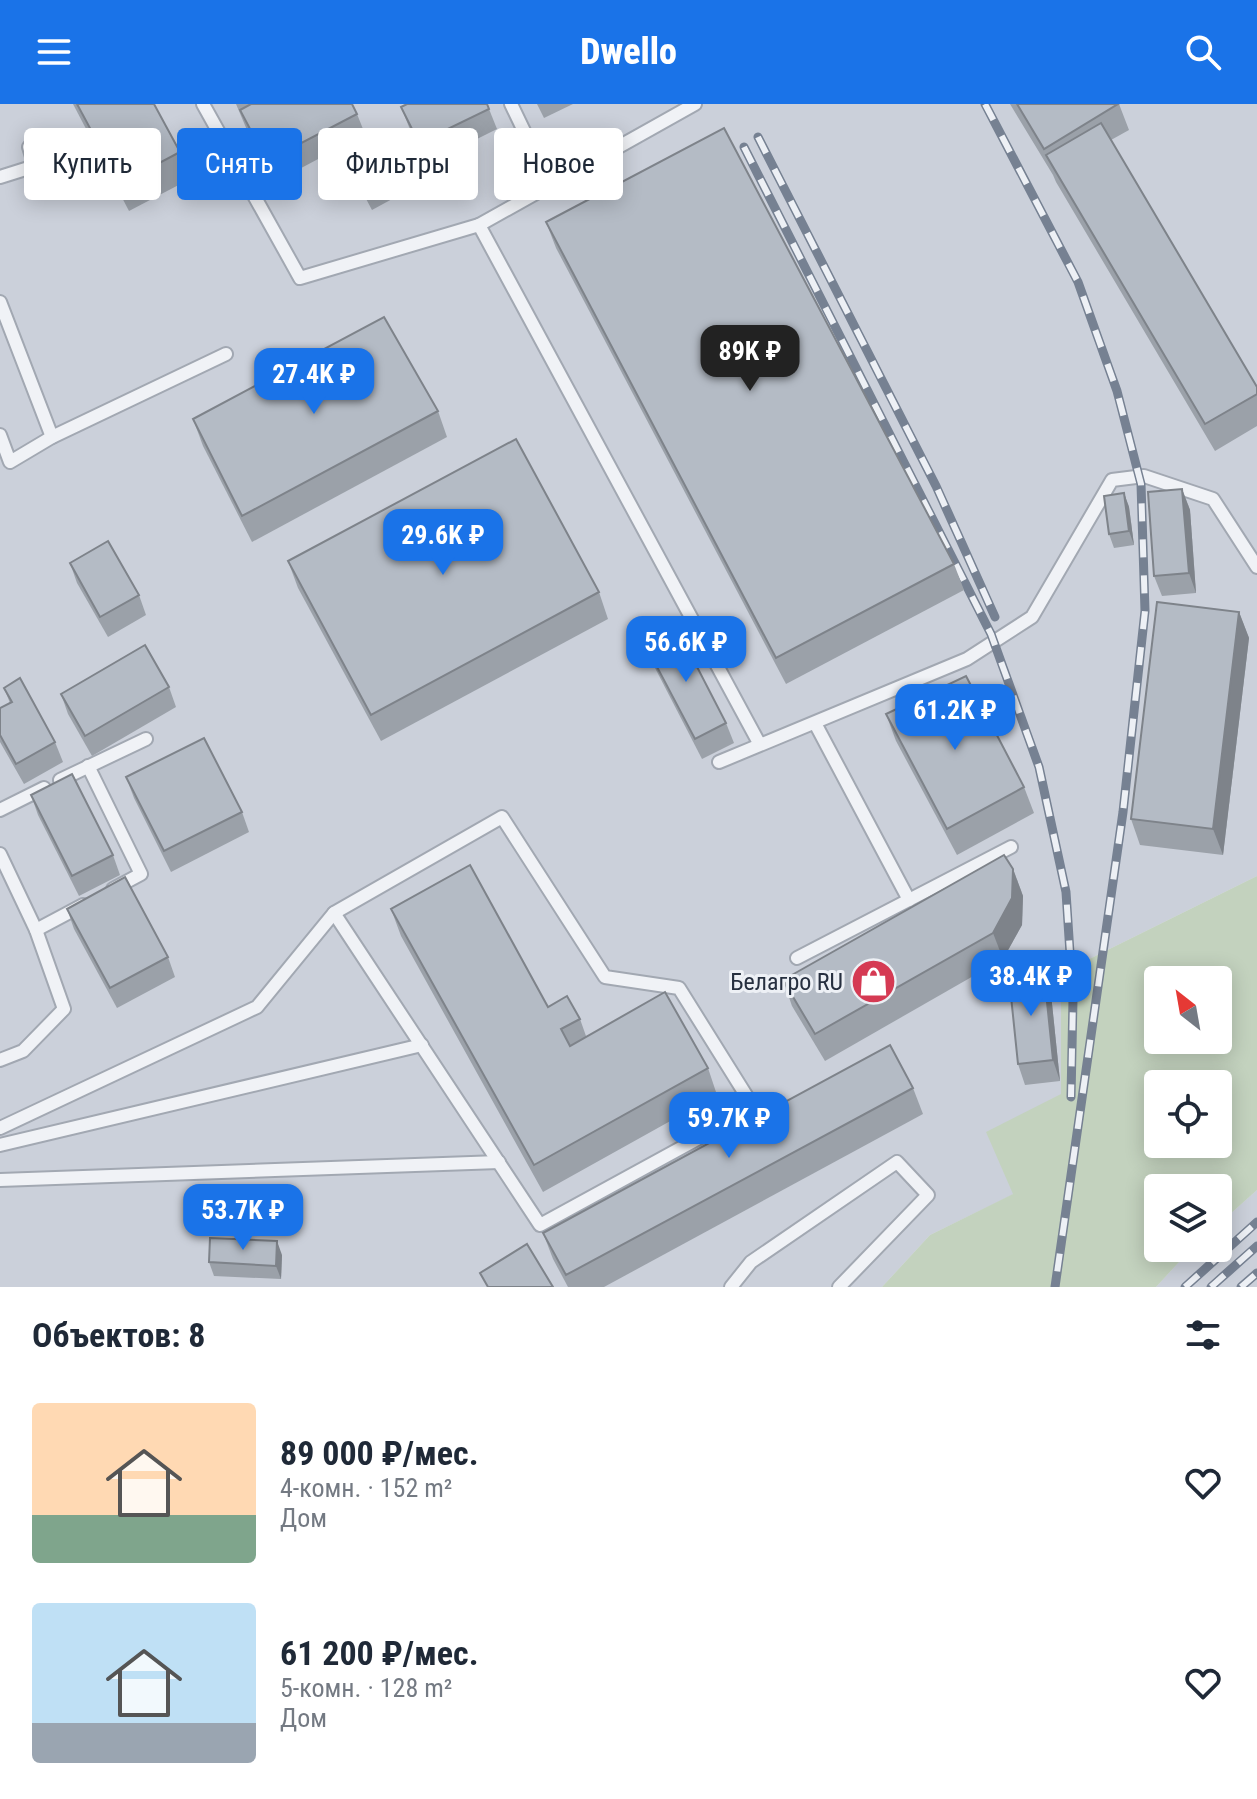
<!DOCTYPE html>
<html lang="ru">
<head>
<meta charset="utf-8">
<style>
  :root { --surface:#fff; --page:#f6f6f7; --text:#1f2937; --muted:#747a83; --accent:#1a73e8 }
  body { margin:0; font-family:"Roboto Condensed",sans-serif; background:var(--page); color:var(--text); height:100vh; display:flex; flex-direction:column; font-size:30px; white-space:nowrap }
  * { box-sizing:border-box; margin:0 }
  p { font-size:26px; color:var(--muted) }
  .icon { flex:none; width:44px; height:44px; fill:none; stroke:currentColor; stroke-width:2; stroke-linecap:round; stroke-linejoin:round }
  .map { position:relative; height:1183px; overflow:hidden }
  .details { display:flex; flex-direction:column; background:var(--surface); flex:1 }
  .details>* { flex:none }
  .top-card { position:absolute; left:24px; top:24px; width:800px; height:72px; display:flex; gap:16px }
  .needle { width:52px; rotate:329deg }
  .fabs { position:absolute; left:1144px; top:862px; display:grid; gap:16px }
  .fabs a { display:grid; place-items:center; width:88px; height:88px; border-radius:8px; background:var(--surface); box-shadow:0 4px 20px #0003; font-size:40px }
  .price { position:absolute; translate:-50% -68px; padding:0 18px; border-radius:16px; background:var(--accent); color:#fff; font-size:26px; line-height:52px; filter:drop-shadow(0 2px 4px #0008) }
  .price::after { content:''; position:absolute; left:50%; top:48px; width:24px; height:18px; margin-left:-12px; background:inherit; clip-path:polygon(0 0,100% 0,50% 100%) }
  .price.active { background:#222; color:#fff }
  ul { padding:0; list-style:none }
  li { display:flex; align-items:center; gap:24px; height:200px; padding:0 32px }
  li span { display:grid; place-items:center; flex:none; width:224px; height:160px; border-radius:8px; color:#555 }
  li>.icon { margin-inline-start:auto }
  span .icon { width:96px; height:96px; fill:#fffc; stroke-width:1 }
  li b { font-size:34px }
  h2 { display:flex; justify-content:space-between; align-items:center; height:96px; padding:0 32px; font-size:34px }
  .pill { padding:0 28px; border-radius:8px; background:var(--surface); box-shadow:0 4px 20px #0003; font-size:28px; line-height:72px }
  .pill.active { background:var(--accent); color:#fff }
  header { display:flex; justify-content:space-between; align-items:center; height:104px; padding:0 32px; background:var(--accent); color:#fff; font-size:36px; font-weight:800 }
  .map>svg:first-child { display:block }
</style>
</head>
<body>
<header><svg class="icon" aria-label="menu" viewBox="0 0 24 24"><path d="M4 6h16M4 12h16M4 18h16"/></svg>Dwello<svg class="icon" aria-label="search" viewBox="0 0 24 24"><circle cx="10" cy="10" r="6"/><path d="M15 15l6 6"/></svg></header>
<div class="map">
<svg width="1257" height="1183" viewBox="0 0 1257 1183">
  <rect width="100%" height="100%" fill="#dde1e8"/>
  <g fill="#cbd0da">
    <path d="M0 0H1257V772L1061 869V990L1014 1090 930 1131 882 1183H0Z"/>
    <path d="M1257 1086V1183H1156L1192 1144H1218V1121Z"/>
  </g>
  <path fill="#c3d2be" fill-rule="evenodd" d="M1257 772V1086L1218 1121V1084H1158V1144H1192L1156 1183H882L930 1131 1013 1090 986 1028 1061 990V869ZM1158 876H1218V936H1158ZM1158 980H1218V1040H1158Z"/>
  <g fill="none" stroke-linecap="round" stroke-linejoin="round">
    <defs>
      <g id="lane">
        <path d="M203 0 300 174 479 121 759 639"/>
        <path d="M511 0 550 81"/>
        <path d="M0 73 35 62 29 43"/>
        <path d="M479 121 695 0"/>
        <path d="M0 198 52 333"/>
        <path d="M0 331 10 358 52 333 226 250"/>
        <path d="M816 621 909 796"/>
        <path d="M719 658 967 555 1032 513 1112 376 1144 372 1213 395 1257 463"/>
        <path d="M88 662 141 770 113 785"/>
        <path d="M60 676 146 635"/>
        <path d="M0 706 44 684"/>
        <path d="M502 713 605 873 679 884 754 1004 540 1121 334 809Z"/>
        <path d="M0 750 36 826 64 905 23 947 0 956"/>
        <path d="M36 826 83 801"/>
        <path d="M797 854 1011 743"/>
        <path d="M0 1024 257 903 334 809"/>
        <path d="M0 1041 422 941"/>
        <path d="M0 1076 499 1058"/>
        <path d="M731 1183 751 1158 897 1058 928 1091 839 1183"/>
      </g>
    </defs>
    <use href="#lane" stroke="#a2a8b2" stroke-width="16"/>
    <use href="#lane" stroke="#f0f2f6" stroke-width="12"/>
    <defs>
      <g id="rail">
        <path d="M985 0 1078 178 1117 287 1141 380 1145 507 1123 708 1055 1183"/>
        <path d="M758 33 936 382 995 513"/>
        <path d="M744 43 991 530 1039 663 1066 788 1073 895 1071 993"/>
        <path d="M1185 1183 1257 1118"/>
        <path d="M1211 1183 1257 1142"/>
        <path d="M1241 1183 1257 1169"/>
      </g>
    </defs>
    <use href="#rail" stroke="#768192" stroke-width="9"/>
    <use href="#rail" stroke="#edf0f5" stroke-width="6" stroke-dasharray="18" stroke-linecap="butt"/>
  </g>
  <g fill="#9ba1a9">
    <path d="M73 0H154L180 48 190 75 129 107Z"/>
    <path d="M236 0H352L357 10 365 30 275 78 247 26Z"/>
    <path d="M537 0H573L544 14Z"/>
    <path d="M1010 0H1119L1129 26 1111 36 1257 283V322L1215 347 1056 78 1053 71Z"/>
    <path d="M401 3 489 5 497 25 427 60 409 23Z"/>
    <path d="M351 62 400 74 405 88 372 106 356 76Z"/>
    <path d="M546 118 954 460 964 486 786 580 556 144Z"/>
    <path d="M438 307 447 333 252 438 203 342 193 315Z"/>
    <path d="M1182 385 1190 406 1196 489 1162 492 1154 472Z"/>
    <path d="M1124 389 1129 403 1134 441 1114 444 1109 430Z"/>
    <path d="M288 457 599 488 608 515 381 637 298 484Z"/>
    <path d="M70 459 139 491 146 511 108 533 77 479Z"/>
    <path d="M1239 508 1249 534 1223 751 1140 741 1131 715Z"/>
    <path d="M646 542 726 619 734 639 702 655 654 562Z"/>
    <path d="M169 583 176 603 92 652 68 610 61 590Z"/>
    <path d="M4 584 55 638 63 658 24 680 0 638V604L10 599Z"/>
    <path d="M886 610 1024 683 1034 709 957 751 896 637Z"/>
    <path d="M126 673 242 708 249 728 171 768 134 694Z"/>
    <path d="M31 691 113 751 120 771 79 792 38 711Z"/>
    <path d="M1013 765 1023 792 1022 821 1003 855 825 957 792 902 783 876Z"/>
    <path d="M67 805 168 853 175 873 117 904 74 825Z"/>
    <path d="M391 805 548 903 580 915 586 932 708 964 717 991 543 1088 401 832Z"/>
    <path d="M1051 890 1060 977 1025 981 1018 960Z"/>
    <path d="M913 984 923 1010 604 1183H568L553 1155 543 1129Z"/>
    <path d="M282 1151 281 1175 214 1172 209 1158Z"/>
  </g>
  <g fill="#7e838a">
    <path d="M1182 385 1190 406 1196 489 1189 469Z"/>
    <path d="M1124 389 1129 403 1134 441 1129 427Z"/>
    <path d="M1239 508 1249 534 1223 751 1213 725Z"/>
    <path d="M1013 765 1023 792 1022 821 1003 855 993 829Z"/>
    <path d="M1044 869 1051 890 1060 977 1053 956Z"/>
    <path d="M277 1137 282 1151 281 1175 276 1162Z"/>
  </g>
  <g fill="#b4bbc5" stroke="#7e838a" stroke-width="2">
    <path d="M77 0H154L180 48 120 80Z"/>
    <path d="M251 0H352L357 10 267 57 240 6Z"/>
    <path d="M407 0H487L489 5 419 39 401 3Z"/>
    <path d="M1017 0H1118L1044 45Z"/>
    <path d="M1101 19 1257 283V290L1205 320 1046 51Z"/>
    <path d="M724 24 954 460 776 554 546 118Z"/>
    <path d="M383 44 400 74 367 92 351 62Z"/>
    <path d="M384 213 438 307 242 412 193 315Z"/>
    <path d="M516 335 599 488 371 611 288 457Z"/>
    <path d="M1182 385 1189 469 1154 472 1148 388Z"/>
    <path d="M1124 389 1129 427 1109 430 1104 392Z"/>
    <path d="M108 437 139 491 100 513 70 459Z"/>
    <path d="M1157 498 1239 508 1213 725 1131 715Z"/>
    <path d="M678 526 726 619 695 635 646 542Z"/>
    <path d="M145 541 169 583 85 632 61 590Z"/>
    <path d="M966 572 1024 683 947 725 886 610Z"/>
    <path d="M20 574 55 638 16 660 0 631V604L12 598 4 584Z"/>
    <path d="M204 634 242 708 164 747 126 673Z"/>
    <path d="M72 670 113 751 72 772 31 691Z"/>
    <path d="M1004 751 1013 765 1012 794 993 829 815 930 783 876Z"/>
    <path d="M470 761 548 903 567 892 580 915 561 925 570 942 665 888 708 964 534 1061 391 805Z"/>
    <path d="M125 773 168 853 110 884 67 805Z"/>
    <path d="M1044 869 1053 956 1018 960 1009 873Z"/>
    <path d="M890 941 913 984 566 1171 543 1129Z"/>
    <path d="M210 1134 277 1137 276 1162 209 1158Z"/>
    <path d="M527 1140 553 1183H488L480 1169Z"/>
  </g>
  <defs>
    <symbol id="shop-disc" viewBox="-11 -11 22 22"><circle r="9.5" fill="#d53a53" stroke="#edf0f5"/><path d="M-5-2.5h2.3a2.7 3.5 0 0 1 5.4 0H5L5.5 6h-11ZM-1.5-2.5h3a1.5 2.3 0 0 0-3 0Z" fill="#fff"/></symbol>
  </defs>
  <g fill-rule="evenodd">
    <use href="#shop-disc" x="848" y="852" width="51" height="51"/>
  </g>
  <g text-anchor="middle" stroke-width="6" stroke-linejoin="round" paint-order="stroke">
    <g font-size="24" fill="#262f3f" stroke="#edf0f5" text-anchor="end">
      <text x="843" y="886">Белагро RU</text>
    </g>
  </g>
</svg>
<div class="fabs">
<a><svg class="needle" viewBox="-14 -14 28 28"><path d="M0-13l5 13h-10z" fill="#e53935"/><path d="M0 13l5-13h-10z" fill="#747a83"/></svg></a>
<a><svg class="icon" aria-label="locate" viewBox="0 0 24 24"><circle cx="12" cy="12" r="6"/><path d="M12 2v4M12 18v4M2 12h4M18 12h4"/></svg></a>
<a><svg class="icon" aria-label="layers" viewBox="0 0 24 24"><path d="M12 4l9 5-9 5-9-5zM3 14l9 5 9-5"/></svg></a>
</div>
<b class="price active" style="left:750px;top:289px">89K ₽</b>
<b class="price" style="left:314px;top:312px">27.4K ₽</b>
<b class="price" style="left:443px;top:473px">29.6K ₽</b>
<b class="price" style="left:686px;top:580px">56.6K ₽</b>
<b class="price" style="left:955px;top:648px">61.2K ₽</b>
<b class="price" style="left:1031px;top:914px">38.4K ₽</b>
<b class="price" style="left:729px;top:1056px">59.7K ₽</b>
<b class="price" style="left:243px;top:1148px">53.7K ₽</b>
<div class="top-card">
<a class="pill">Купить</a>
<a class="pill active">Снять</a>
<a class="pill">Фильтры</a>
<a class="pill">Новое</a>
</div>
</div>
<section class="details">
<h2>Объектов: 8<svg class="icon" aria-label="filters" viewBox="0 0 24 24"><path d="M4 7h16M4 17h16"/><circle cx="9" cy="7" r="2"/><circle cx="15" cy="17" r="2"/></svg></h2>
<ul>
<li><span style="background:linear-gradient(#ffd9b3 70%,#7fa58c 0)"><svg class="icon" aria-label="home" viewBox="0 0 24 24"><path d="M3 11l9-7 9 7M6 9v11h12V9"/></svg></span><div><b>89 000 ₽/мес.</b><p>4-комн. · 152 m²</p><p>Дом</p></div><svg class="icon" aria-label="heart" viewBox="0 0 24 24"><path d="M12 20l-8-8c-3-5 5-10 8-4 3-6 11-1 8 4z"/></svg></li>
<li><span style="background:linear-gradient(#bfe0f5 75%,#9aa5b1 0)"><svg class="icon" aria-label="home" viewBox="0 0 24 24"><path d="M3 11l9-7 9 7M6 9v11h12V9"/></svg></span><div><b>61 200 ₽/мес.</b><p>5-комн. · 128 m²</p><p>Дом</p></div><svg class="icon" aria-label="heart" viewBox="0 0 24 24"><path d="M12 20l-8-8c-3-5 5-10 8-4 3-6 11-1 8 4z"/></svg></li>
</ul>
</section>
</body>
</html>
